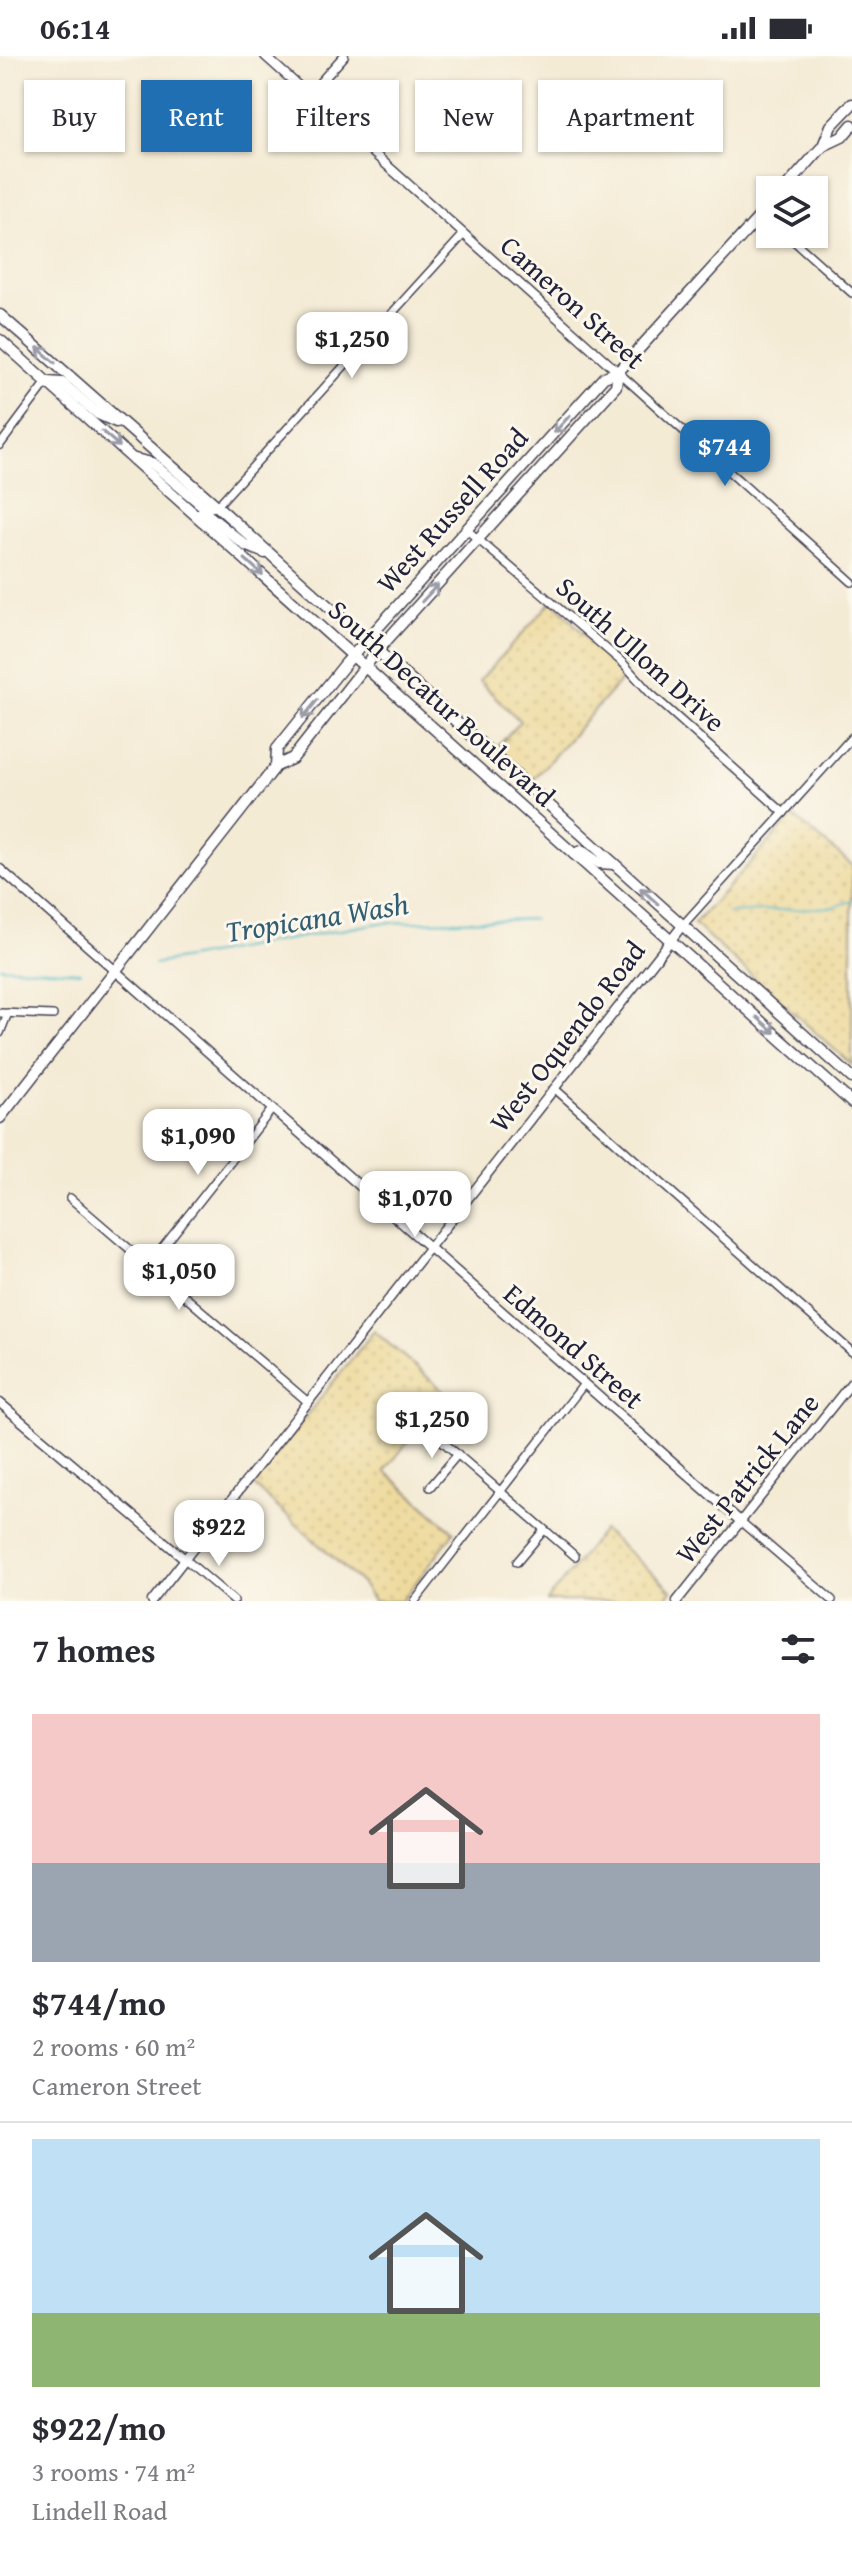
<!DOCTYPE html>
<html lang="en">
<head>
<meta charset="utf-8">
<style>
  :root { --surface:#fff; --page:#f2f2f3; --text:#2b2b33; --muted:#7c7c81; --line:#e1e1e2; --accent:#1f6fb2 }
  body { margin:0; font-family:"Gentium Book Plus",serif; background:var(--page); color:var(--text); height:100vh; display:flex; flex-direction:column; font-size:30px; white-space:nowrap }
  * { box-sizing:border-box; margin:0 }
  p { font-size:26px; color:var(--muted) }
  .icon { flex:none; width:44px; height:44px; fill:none; stroke:currentColor; stroke-width:2; stroke-linecap:round; stroke-linejoin:round }
  .map { position:relative; height:1545px; overflow:hidden }
  .panel { display:flex; flex-direction:column; background:var(--surface); flex:1 }
  .panel>* { flex:none }
  .top-card { position:absolute; left:24px; top:24px; width:804px; height:72px; display:flex; gap:16px }
  .buttons { position:absolute; left:756px; top:120px; display:grid; gap:16px }
  .buttons a { display:grid; place-items:center; width:72px; height:72px; border-radius:0px; background:var(--surface); box-shadow:0 2px 6px #0004; font-size:40px }
  .price { position:absolute; translate:-50% -68px; padding:0 18px; border-radius:16px; background:#fff; color:#222; font-size:26px; line-height:52px; filter:drop-shadow(0 2px 4px #0008) }
  .price::after { content:''; position:absolute; left:50%; top:48px; width:24px; height:18px; margin-left:-12px; background:inherit; clip-path:polygon(0 0,100% 0,50% 100%) }
  .price.active { background:var(--accent); color:#fff }
  ul { padding:0; list-style:none }
  li { display:grid; align-content:center; gap:16px; height:424px; padding:0 32px }
  li+li { border-top:2px solid var(--line) }
  li span { display:grid; place-items:center; height:248px; border-radius:0px; color:#555 }
  li>.icon { margin-inline-start:auto }
  span .icon { width:144px; height:144px; fill:#fffc; stroke-width:1 }
  li b { font-size:34px }
  h2 { display:flex; justify-content:space-between; align-items:center; height:96px; padding:0 32px; font-size:34px }
  .tag { padding:0 28px; border-radius:0px; background:var(--surface); box-shadow:0 2px 6px #0004; font-size:28px; line-height:72px }
  .tag.active { background:var(--accent); color:#fff }
  .status { display:flex; justify-content:space-between; align-items:center; height:56px; padding:0 40px; background:var(--surface); direction:ltr }
  .status svg { height:22px; fill:currentColor }
  .map>svg:first-child { display:block }
</style>
</head>
<body>
<div class="status"><b>06:14</b><svg viewBox="0 0 49 12"><path d="M0 12V9h3v3zM5 12V6h3v6zM10 12V3h3v9zM15 12V0h3v12zM26 1h20v11H26zM47 4h2v5h-2z"/></svg></div>
<div class="map">
<svg width="852" height="1545" viewBox="0 0 852 1545">
  <defs>
    <pattern id="sand-dots" width="8" height="8" patternUnits="userSpaceOnUse" patternTransform="scale(2)"><rect width="8" height="8" fill="#eeda9e"/><path d="M2 2h.1M6 6h.1" fill="none" stroke="#ccbb89" stroke-width="1.8" stroke-linecap="round"/></pattern>
  </defs>
  <rect width="100%" height="100%" fill="#fbf7ec"/>
  <filter id="ink" filterUnits="userSpaceOnUse"><feTurbulence type="fractalNoise" baseFrequency=".0125" numOctaves="2"/><feDisplacementMap in="SourceGraphic" scale="16" xChannelSelector="R" yChannelSelector="G"/><feConvolveMatrix kernelMatrix="1 2 1 2 8 2 1 2 1" color-interpolation-filters="sRGB"/></filter>
  <filter id="wash" filterUnits="userSpaceOnUse"><feTurbulence type="fractalNoise" baseFrequency=".006" numOctaves="4" result="noise"/><feDisplacementMap in="SourceGraphic" scale="32" xChannelSelector="R" yChannelSelector="G"/><feGaussianBlur stdDeviation="1.8" result="paint"/><feColorMatrix in="noise" values="0 0 0 0 0 0 0 0 0 0 0 0 0 0 0 0 0 1.4 0 .05"/><feComposite in="paint" operator="in"/></filter>
  <g filter="url(#wash)">
    <rect width="100%" height="100%" fill="#f4ebd5"/>
    <g fill="url(#sand-dots)" stroke="#887e6c" stroke-width="2">
      <path d="M553 544 623 622 531 726 495 694 520 665 479 625Z"/>
      <path d="M793 760 852 809V1009L694 868Z"/>
      <path d="M374 1275 446 1337 385 1415 454 1476 402 1545H373L362 1528 252 1428Z"/>
      <path d="M603 1474 672 1534 663 1545H547Z"/>
    </g>
    <g fill="none" stroke-linecap="round" stroke-linejoin="round">
      <g stroke="#4bb7c7" stroke-width="2">
        <path d="M728 857 833 851 852 845"/>
        <path d="M154 908 379 867 534 863"/>
        <path d="M0 911 81 916"/>
      </g>
    </g>
  </g>
  <g filter="url(#ink)">
    <g fill="none" stroke-linecap="round" stroke-linejoin="round">
      <defs>
        <g id="minor">
          <path d="M786 178 852 237"/>
          <path d="M618 316 852 526"/>
          <path d="M0 389 47 326"/>
          <path d="M217 450 464 178"/>
          <path d="M467 474 623 607 650 637 784 757"/>
          <path d="M682 870 852 681"/>
          <path d="M0 957 53 959"/>
          <path d="M0 977 8 957"/>
          <path d="M554 1032 852 1296"/>
          <path d="M70 1142 308 1346"/>
          <path d="M149 1209 273 1052"/>
          <path d="M427 1372 575 1500"/>
          <path d="M430 1431 458 1398"/>
          <path d="M740 1465 832 1544"/>
          <path d="M185 1503 234 1545"/>
          <path d="M517 1506 544 1474"/>
          <path d="M415 1545 584 1328"/>
        </g>
        <g id="tertiary">
          <path d="M265 0 618 316"/>
          <path d="M309 39 344 0"/>
          <path d="M0 813 740 1465"/>
          <path d="M0 1347 185 1503"/>
          <path d="M152 1545 682 870"/>
          <path d="M677 1545 852 1326"/>
        </g>
        <g id="primary">
          <path d="M823 90 842 81 852 69"/>
          <path d="M784 134 823 90 831 70 852 48"/>
          <path d="M0 259 217 450 852 1022"/>
          <path d="M0 284 852 1047"/>
          <path d="M47 326 62 327 98 358 116 366"/>
          <path d="M135 403 152 407 203 450H217"/>
          <path d="M195 458H207L245 489 265 497"/>
          <path d="M276 710 277 693 346 607 604 321 618 316 770 149"/>
          <path d="M574 798 582 795 599 807 614 808"/>
          <path d="M0 1062 276 710 293 702 378 594 616 330 618 316"/>
        </g>
      </defs>
      <use href="#minor" stroke="#424052" stroke-width="10"/>
      <use href="#tertiary" stroke="#424052" stroke-width="11"/>
      <use href="#primary" stroke="#424052" stroke-width="13"/>
      <use href="#minor" stroke="#fff" stroke-width="7"/>
      <use href="#tertiary" stroke="#fff" stroke-width="8"/>
      <use href="#primary" stroke="#fff" stroke-width="10"/>
    </g>
    <defs><path id="oneway-shaft" d="M-6 0H5M1.5-3L5.5 0L1.5 3" fill="none" stroke-width="1.6" stroke-linecap="round" stroke-linejoin="round" transform="scale(2)"/></defs>
    <g stroke="#9c9ca7">
      <use href="#oneway-shaft" transform="translate(46 299) rotate(-139)"/>
      <use href="#oneway-shaft" transform="translate(562 368) rotate(132)"/>
      <use href="#oneway-shaft" transform="translate(111 383) rotate(41)"/>
      <use href="#oneway-shaft" transform="translate(254 511) rotate(42)"/>
      <use href="#oneway-shaft" transform="translate(430 537) rotate(-47)"/>
      <use href="#oneway-shaft" transform="translate(310 653) rotate(129)"/>
      <use href="#oneway-shaft" transform="translate(649 840) rotate(-138)"/>
      <use href="#oneway-shaft" transform="translate(766 969) rotate(42)"/>
    </g>
  </g>
  <g text-anchor="middle" stroke-width="6" stroke-linejoin="round" paint-order="stroke">
    <g font-size="28" fill="#22223b" stroke="#fbf7ec">
      <text transform="translate(573 246) rotate(42)" y="10">Cameron Street</text>
      <text transform="translate(452 454) rotate(-48)" y="10">West Russell Road</text>
      <text transform="translate(641 598) rotate(42)" y="10">South Ullom Drive</text>
      <text transform="translate(442 647) rotate(42)" y="10">South Decatur Boulevard</text>
      <text transform="translate(567 980) rotate(-52)" y="10">West Oquendo Road</text>
      <text transform="translate(574 1290) rotate(41)" y="10">Edmond Street</text>
      <text transform="translate(747 1422) rotate(-51)" y="10">West Patrick Lane</text>
    </g>
    <g font-size="30" font-style="italic" fill="#325e73" stroke="#fbf7ec">
      <text transform="translate(317 862) rotate(-9)" y="10">Tropicana Wash</text>
    </g>
  </g>
</svg>
<div class="buttons">
<a><svg class="icon" aria-label="layers" viewBox="0 0 24 24"><path d="M12 4l9 5-9 5-9-5zM3 14l9 5 9-5"/></svg></a>
</div>
<b class="price" style="left:352px;top:324px">$1,250</b>
<b class="price active" style="left:725px;top:432px">$744</b>
<b class="price" style="left:198px;top:1121px">$1,090</b>
<b class="price" style="left:415px;top:1183px">$1,070</b>
<b class="price" style="left:179px;top:1256px">$1,050</b>
<b class="price" style="left:432px;top:1404px">$1,250</b>
<b class="price" style="left:219px;top:1512px">$922</b>
<div class="top-card">
<a class="tag">Buy</a>
<a class="tag active">Rent</a>
<a class="tag">Filters</a>
<a class="tag">New</a>
<a class="tag">Apartment</a>
</div>
</div>
<section class="panel">
<h2>7 homes<svg class="icon" aria-label="filters" viewBox="0 0 24 24"><path d="M4 7h16M4 17h16"/><circle cx="9" cy="7" r="2"/><circle cx="15" cy="17" r="2"/></svg></h2>
<ul>
<li><span style="background:linear-gradient(#f6c9c9 60%,#9aa5b1 0)"><svg class="icon" aria-label="home" viewBox="0 0 24 24"><path d="M3 11l9-7 9 7M6 9v11h12V9"/></svg></span><div><b>$744/mo</b><p>2 rooms · 60 m²</p><p>Cameron Street</p></div></li>
<li><span style="background:linear-gradient(#bfe0f5 70%,#8fb573 0)"><svg class="icon" aria-label="home" viewBox="0 0 24 24"><path d="M3 11l9-7 9 7M6 9v11h12V9"/></svg></span><div><b>$922/mo</b><p>3 rooms · 74 m²</p><p>Lindell Road</p></div></li>
</ul>
</section>
</body>
</html>
